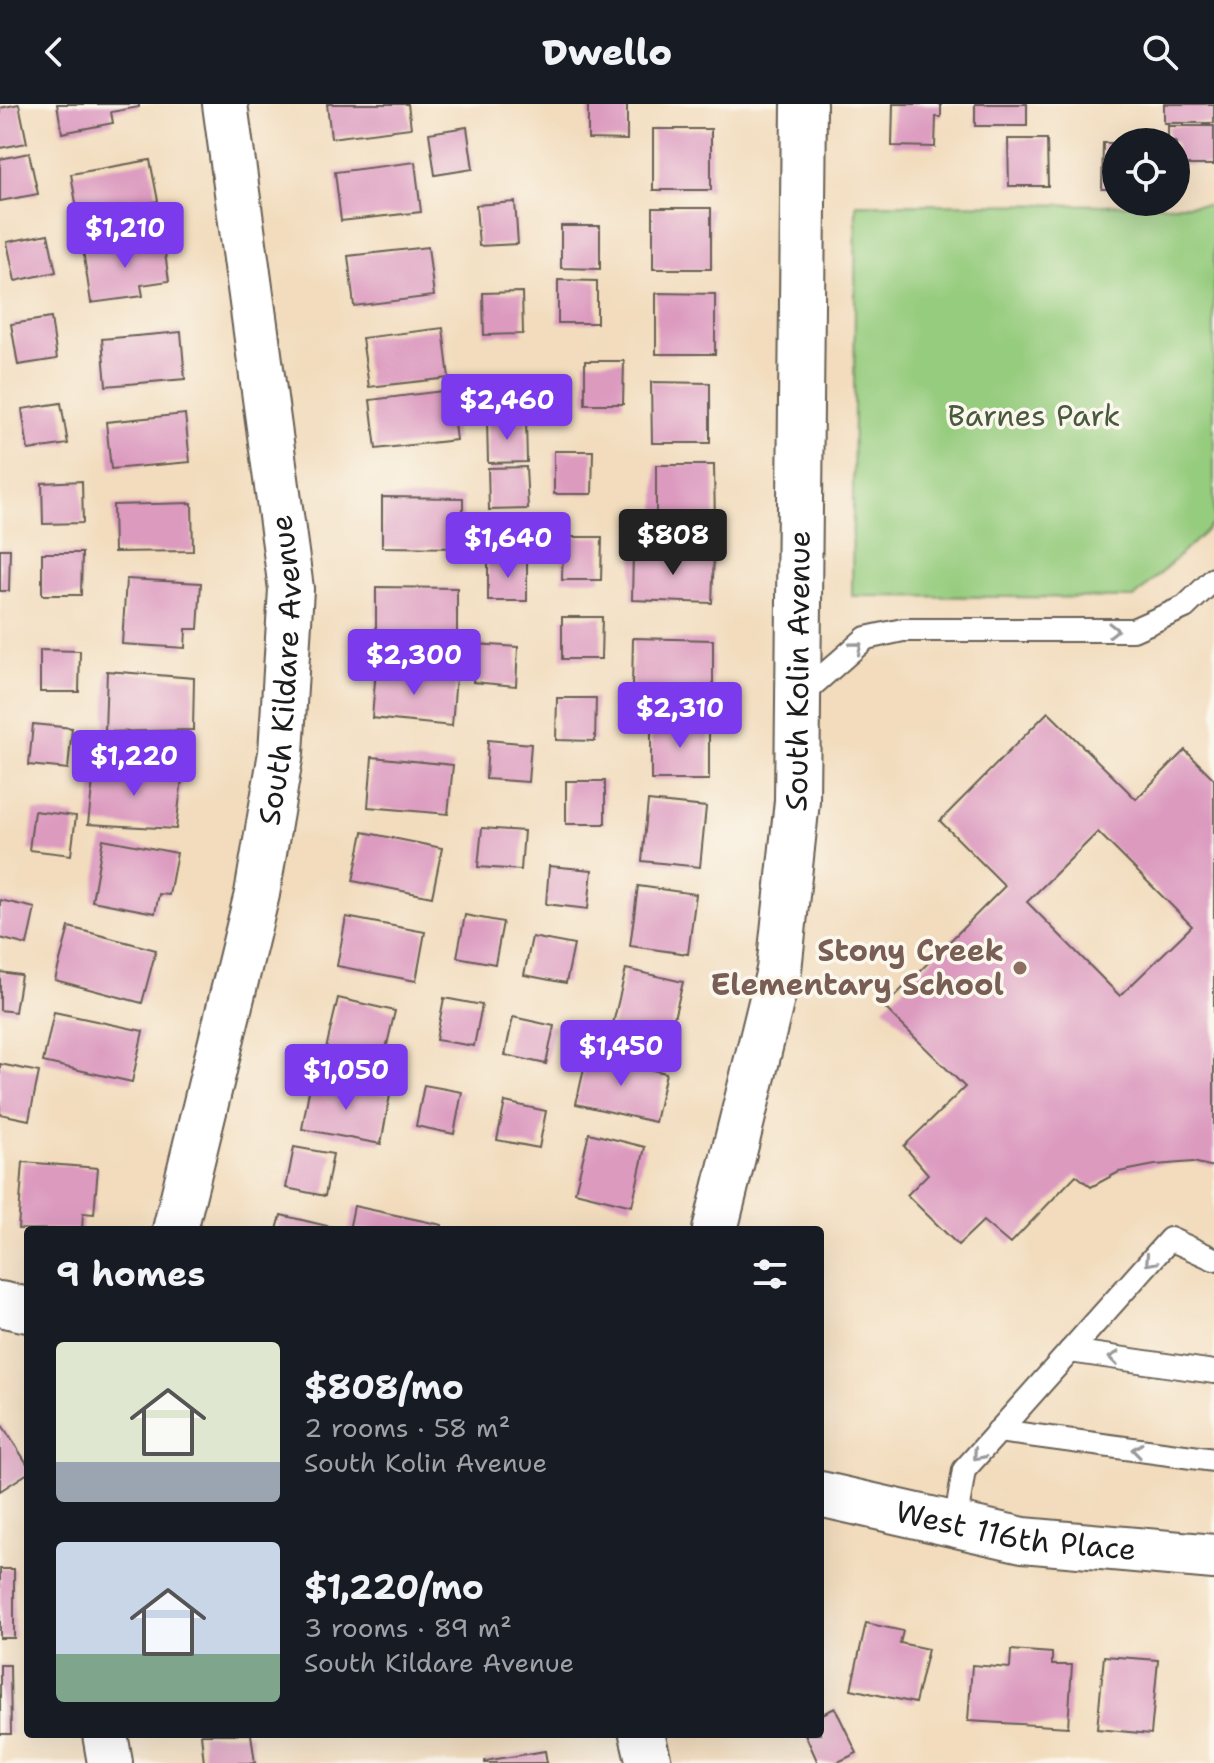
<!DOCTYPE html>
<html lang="en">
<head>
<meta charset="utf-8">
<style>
  :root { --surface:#171b24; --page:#20242c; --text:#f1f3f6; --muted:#9ea1a6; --accent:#7c3aed }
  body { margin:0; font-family:"Shantell Sans",sans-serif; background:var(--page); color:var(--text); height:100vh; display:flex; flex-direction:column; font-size:30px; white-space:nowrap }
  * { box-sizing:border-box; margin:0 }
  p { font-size:26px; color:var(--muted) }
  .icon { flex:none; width:44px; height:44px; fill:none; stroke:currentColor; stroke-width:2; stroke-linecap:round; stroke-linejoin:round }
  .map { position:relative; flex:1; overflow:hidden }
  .details { position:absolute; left:24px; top:1122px; width:800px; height:512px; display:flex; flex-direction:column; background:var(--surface); border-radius:8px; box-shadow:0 8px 32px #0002 }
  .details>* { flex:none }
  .fabs { position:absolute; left:1102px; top:24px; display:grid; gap:16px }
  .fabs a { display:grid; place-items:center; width:88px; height:88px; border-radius:50%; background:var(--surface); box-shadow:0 8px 32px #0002; font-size:40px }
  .price { position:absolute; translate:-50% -68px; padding:0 18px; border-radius:8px; background:var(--accent); color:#fff; font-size:26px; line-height:52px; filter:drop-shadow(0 2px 4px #0008) }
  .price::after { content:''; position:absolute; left:50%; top:48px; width:24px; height:18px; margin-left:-12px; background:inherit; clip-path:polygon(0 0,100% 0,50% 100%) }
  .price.on { background:#222; color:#fff }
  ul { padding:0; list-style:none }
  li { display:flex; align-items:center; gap:24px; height:200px; padding:0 32px }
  li span { display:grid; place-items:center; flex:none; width:224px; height:160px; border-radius:8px; color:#555 }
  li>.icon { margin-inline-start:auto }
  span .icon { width:96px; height:96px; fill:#fffc; stroke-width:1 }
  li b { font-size:34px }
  h2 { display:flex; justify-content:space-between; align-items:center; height:96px; padding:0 32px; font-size:34px }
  header { display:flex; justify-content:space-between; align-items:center; height:104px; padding:0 32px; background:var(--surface); font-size:36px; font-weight:800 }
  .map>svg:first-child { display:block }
</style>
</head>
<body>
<header><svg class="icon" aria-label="back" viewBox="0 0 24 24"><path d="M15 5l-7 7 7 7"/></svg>Dwello<svg class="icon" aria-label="search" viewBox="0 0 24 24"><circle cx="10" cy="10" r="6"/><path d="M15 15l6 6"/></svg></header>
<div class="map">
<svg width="1214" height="1659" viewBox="0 0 1214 1659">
  <rect width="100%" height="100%" fill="#fbf7ec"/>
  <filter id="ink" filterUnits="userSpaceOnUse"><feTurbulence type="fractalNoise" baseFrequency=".0125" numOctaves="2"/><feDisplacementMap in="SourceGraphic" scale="16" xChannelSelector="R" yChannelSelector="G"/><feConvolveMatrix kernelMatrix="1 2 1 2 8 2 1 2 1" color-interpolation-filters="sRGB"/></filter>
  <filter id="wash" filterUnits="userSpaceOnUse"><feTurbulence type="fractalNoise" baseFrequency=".006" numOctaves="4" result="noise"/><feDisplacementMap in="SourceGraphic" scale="32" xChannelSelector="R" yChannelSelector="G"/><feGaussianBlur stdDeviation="1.8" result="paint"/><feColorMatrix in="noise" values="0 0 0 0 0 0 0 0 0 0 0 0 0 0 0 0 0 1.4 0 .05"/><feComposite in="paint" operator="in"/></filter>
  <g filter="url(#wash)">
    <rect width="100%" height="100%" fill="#f2dcbd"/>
    <path fill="#96cc7e" stroke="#59744d" stroke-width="2" d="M856 100 1214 101V419L1134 494 852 492Z"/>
    <g id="blocks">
      <g fill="#dc9abf" fill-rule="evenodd">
        <path d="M19 0 27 39 0 44V4Z"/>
        <path d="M57 0H139V3L111 8 113 19 62 29Z"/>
        <path d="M327 0H408L411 24 331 34Z"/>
        <path d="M588 0H627V36L588 35Z"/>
        <path d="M893 0H941V13H936L935 43 892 42Z"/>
        <rect x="975" y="0" width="52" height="22"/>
        <rect x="1164" y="0" width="50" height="19"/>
        <path d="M1168 22H1214V61H1176V38H1168Z"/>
        <path d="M467 23 473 65 435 71 429 29Z"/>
        <rect x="653" y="25" width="58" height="61"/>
        <path d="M1008 35H1047L1048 82H1009Z"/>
        <path d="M1103 39H1116V85H1102Z"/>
        <path d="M29 49 38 90 0 97V55Z"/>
        <path d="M150 56 158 97 130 103 132 114 80 123 71 70Z"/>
        <path d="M415 58 421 108 341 117 335 68Z"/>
        <path d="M515 98 518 140 479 142 476 101Z"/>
        <rect x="653" y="104" width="58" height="61"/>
        <path d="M561 122H600V165L561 164Z"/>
        <path d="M48 130 56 168 15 177 7 138Z"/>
        <path d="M163 135 169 177 141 181 143 192 91 199 83 146Z"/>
        <path d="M428 143 434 192 354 202 348 152Z"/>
        <path d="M558 176 597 177V219H558Z"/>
        <path d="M522 188 523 230 484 231 483 189Z"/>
        <path d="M656 189 715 190V250H656Z"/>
        <path d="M51 214 57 255 18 261 11 220Z"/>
        <path d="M443 224 449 274 369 283 362 234Z"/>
        <path d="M181 228 185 275 106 282 102 235Z"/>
        <path d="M585 257H624L623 300H585Z"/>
        <path d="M651 278 710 279V339H652Z"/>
        <path d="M450 286 456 336 376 345 370 296Z"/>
        <path d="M61 299 68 340 28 346 22 305Z"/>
        <path d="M185 310 190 358 111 365 106 318Z"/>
        <path d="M526 316 527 358 488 359 487 317Z"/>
        <path d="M554 347H593L592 390H554Z"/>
        <path d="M656 361H714L715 422H656Z"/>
        <path d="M526 363 528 405 489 406 488 364Z"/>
        <path d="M82 377 83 419 43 420 42 379Z"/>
        <path d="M382 393 463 394V444L382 443Z"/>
        <path d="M192 399 193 447 114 448 113 401Z"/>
        <path d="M563 433H602L601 476H562Z"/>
        <path d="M0 445H10L9 487H0Z"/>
        <path d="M633 447 714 449 712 499 632 496Z"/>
        <path d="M42 449H82L81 491H42Z"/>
        <rect x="488" y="455" width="39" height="42"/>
        <path d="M126 475 201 479 198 525H186L185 544 122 540Z"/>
        <path d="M376 483 457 484V533H376Z"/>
        <path d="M562 513H602L601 555H562Z"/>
        <path d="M633 534 713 536V586L632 584Z"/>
        <path d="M476 540 518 543 516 582 473 578Z"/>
        <path d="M40 546 80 547 79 588H40Z"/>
        <path d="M376 565 456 572 452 622 372 614Z"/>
        <path d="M107 567 194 574 193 626 105 628Z"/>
        <path d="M557 594H596L595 637 556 636Z"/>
        <path d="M1048 608 1136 695 1185 646 1214 675V1063L1193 1058 1155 1061 1119 1068 1091 1083 1076 1071 1010 1140 983 1117 958 1141 907 1091 928 1070 904 1042 965 983 884 903 1005 782 940 717ZM1098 728 1192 822 1120 892 1027 798Z"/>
        <rect x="651" y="615" width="58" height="61"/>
        <path d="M33 620 72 624 68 665 29 661Z"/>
        <path d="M488 636 531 640 528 678 486 675Z"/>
        <path d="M372 653 453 661 448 710 368 703Z"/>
        <path d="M95 659 182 674 176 725 88 720Z"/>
        <rect x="566" y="677" width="39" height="43"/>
        <path d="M648 697 706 703 700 763 642 757Z"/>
        <path d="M34 707 76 712 71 751 29 746Z"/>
        <path d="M482 724 524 727 521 766 478 763Z"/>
        <path d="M363 728 442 744 432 793 353 777Z"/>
        <path d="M103 735 177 749 169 791 159 790 155 809 92 797Z"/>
        <path d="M549 762 592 766 588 805 546 800Z"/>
        <path d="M638 782 696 790 688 850 630 842Z"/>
        <path d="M0 796 35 804 27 841 0 834Z"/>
        <path d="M465 811 503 818 495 860 457 853Z"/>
        <path d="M346 813 425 828 416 877 337 862Z"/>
        <path d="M69 823 156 846 142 899 55 876Z"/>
        <path d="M532 833 574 841 566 879 524 871Z"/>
        <path d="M626 865 683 878 668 938 612 924Z"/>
        <path d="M0 868 21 871 15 908 0 906Z"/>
        <path d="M338 894 395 907 381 966 324 953Z"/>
        <path d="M444 894 482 901 474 942 436 936Z"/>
        <path d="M54 908 143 927 132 978 43 958Z"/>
        <path d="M513 913 554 922 546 960 505 951Z"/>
        <path d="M587 951 666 969 655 1018 576 1000Z"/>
        <path d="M0 960 39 968 29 1016 0 1010Z"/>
        <path d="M311 976 390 991 381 1040 302 1025Z"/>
        <path d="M424 981 462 988 454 1030 416 1022Z"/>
        <path d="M505 998 546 1007 539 1044 497 1036Z"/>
        <path d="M589 1029 645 1043 632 1102 575 1088Z"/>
        <path d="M294 1043 333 1050 325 1092 286 1084Z"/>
        <path d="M23 1058 98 1064 94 1110 83 1109 82 1126 18 1125Z"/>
        <path d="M354 1102 442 1121 441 1126H349Z"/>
        <path d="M281 1111 340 1125V1126H277Z"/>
        <path d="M0 1318 28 1361V1369L0 1387Z"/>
        <rect x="0" y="1465" width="14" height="69"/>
        <path d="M866 1519 903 1527 900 1539 928 1545 915 1599 851 1585Z"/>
        <path d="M1011 1546 1052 1549V1561H1072L1068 1623 968 1617 972 1561 1010 1564Z"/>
        <path d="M1104 1552 1158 1556 1151 1630 1097 1625Z"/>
        <path d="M0 1561H10L11 1630H0Z"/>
        <path d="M835 1604 857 1649 836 1659H818L805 1630H820V1611Z"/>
        <path d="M201 1630H251L255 1659H204Z"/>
        <path d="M545 1647 547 1659H485V1657Z"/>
      </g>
    </g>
  </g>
  <g filter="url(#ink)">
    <use href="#blocks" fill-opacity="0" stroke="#675f54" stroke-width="2"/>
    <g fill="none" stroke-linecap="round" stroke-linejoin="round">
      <defs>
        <g id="service">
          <path d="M799 593 866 534 903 526H1133L1185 503 1214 475"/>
          <path d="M1070 1247 1214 1268"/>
          <path d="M998 1327 1214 1356"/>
          <path d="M955 1421 964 1366 1170 1135 1214 1155"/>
        </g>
        <g id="minor">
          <path id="s1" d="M175 1126 257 790 281 649 291 485 225 0"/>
          <path id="s2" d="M715 1126 779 866 797 697 804 0"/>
          <path d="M0 1200 28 1206"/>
          <path id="s3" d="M820 1390 1023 1436 1214 1453"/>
          <path d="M105 1630 110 1659"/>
          <path d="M642 1630 649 1659"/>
        </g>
      </defs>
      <use href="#service" stroke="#675f54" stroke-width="26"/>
      <use href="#minor" stroke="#675f54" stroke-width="48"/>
      <use href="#service" stroke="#fff" stroke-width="22"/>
      <use href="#minor" stroke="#fff" stroke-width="44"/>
    </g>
    <defs><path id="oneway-chevron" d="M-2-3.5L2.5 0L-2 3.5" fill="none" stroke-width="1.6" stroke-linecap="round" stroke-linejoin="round" transform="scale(2)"/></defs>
    <g stroke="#999">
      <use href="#oneway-chevron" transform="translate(1113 526)"/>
      <use href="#oneway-chevron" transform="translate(857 543) rotate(-40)"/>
      <use href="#oneway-chevron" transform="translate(1150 1157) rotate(132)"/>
      <use href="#oneway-chevron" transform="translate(1114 1254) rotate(-172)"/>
      <use href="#oneway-chevron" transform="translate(1137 1346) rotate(-172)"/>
      <use href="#oneway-chevron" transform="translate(978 1351) rotate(131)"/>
    </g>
  </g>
  <circle fill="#8d6e63" stroke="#fbf7ec" stroke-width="3" cx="1020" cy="864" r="8"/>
  <g text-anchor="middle" stroke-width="7" stroke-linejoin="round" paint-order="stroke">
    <g font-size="30" fill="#475a3e" stroke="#fbf7ec">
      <text x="1034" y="322">Barnes Park</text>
    </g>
    <g font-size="30" fill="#1c1c1c" stroke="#fbf7ec">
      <text dy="10" stroke="none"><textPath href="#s1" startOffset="572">South Kildare Avenue</textPath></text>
      <text dy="10" stroke="none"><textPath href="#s2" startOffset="568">South Kolin Avenue</textPath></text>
      <text dy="10" stroke="none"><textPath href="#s3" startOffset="200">West 116th Place</textPath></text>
    </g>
    <g font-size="30" font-weight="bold" fill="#785e54" stroke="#fbf7ec" text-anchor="end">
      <text x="1004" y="857">Stony Creek<tspan x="1004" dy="34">Elementary School</tspan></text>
    </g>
  </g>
</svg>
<div class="fabs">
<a><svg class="icon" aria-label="locate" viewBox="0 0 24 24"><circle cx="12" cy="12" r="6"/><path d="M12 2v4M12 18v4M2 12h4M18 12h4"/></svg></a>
</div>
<b class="price" style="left:125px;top:166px">$1,210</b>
<b class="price" style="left:507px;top:338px">$2,460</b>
<b class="price on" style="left:673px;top:473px">$808</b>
<b class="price" style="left:508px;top:476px">$1,640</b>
<b class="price" style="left:414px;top:593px">$2,300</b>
<b class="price" style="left:680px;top:646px">$2,310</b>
<b class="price" style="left:134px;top:694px">$1,220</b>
<b class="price" style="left:621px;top:984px">$1,450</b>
<b class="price" style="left:346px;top:1008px">$1,050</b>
<section class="details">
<h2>9 homes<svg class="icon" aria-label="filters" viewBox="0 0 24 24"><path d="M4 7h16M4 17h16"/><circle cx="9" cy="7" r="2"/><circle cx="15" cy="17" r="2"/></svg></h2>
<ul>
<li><span style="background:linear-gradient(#dfe7d0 75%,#9aa5b1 0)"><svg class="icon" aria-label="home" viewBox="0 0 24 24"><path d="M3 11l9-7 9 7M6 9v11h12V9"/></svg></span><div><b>$808/mo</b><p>2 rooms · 58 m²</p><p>South Kolin Avenue</p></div></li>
<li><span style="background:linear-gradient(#c9d6e8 70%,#7fa58c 0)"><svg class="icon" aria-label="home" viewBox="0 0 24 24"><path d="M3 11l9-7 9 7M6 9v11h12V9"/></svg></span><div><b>$1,220/mo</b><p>3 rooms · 89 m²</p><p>South Kildare Avenue</p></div></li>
</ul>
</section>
</div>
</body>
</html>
